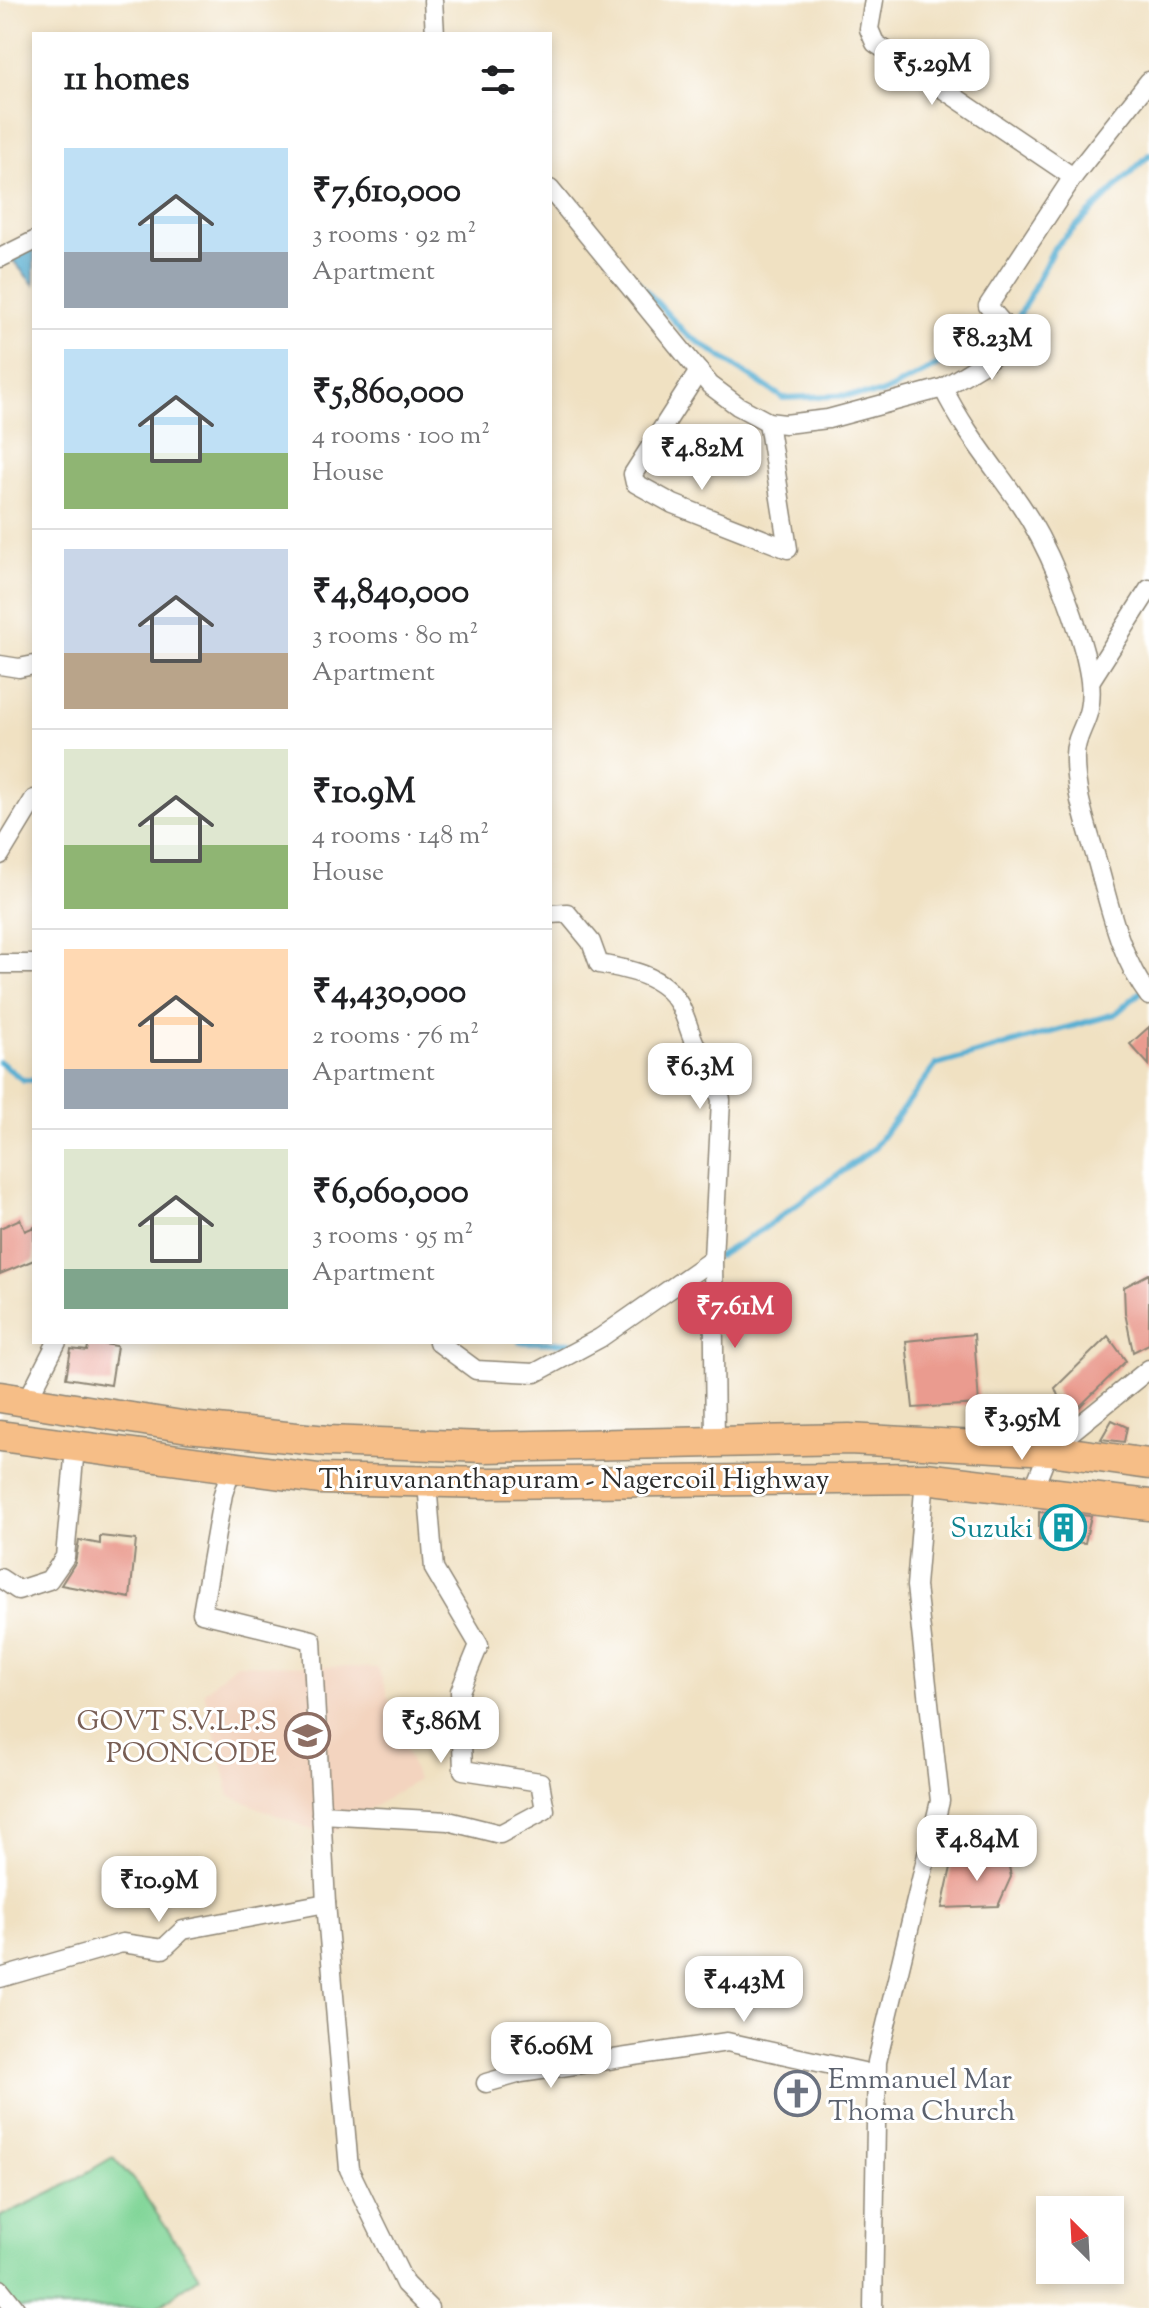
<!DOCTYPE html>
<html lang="en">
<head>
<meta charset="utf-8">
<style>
  :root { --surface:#fff; --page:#f2f2f2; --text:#202124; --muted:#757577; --line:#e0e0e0; --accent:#d1495b }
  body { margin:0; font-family:"Sorts Mill Goudy",serif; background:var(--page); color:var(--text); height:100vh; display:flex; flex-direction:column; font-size:30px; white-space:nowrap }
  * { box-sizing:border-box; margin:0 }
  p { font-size:26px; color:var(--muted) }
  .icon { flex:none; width:44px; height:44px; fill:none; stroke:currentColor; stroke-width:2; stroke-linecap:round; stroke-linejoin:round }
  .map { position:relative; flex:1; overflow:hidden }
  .side { position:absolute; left:32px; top:32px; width:520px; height:1312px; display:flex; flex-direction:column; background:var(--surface); border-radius:0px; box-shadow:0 4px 12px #0003 }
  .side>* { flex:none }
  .needle { width:52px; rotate:336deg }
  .tools { position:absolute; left:1036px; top:2196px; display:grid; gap:16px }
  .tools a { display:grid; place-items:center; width:88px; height:88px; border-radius:0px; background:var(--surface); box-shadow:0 4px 12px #0003; font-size:40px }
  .price { position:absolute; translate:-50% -68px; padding:0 18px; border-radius:16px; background:#fff; color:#222; font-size:26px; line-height:52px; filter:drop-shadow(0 2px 4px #0008) }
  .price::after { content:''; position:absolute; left:50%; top:48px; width:24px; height:18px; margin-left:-12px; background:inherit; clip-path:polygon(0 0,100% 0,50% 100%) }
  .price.on { background:var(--accent); color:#fff }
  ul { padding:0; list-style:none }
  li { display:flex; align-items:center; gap:24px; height:200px; padding:0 32px }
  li+li { border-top:2px solid var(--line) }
  li span { display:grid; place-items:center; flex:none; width:224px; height:160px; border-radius:0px; color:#555 }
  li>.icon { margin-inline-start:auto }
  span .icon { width:96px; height:96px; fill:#fffc; stroke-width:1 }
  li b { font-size:34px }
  h2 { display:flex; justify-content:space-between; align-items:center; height:96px; padding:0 32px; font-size:34px }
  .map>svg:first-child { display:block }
</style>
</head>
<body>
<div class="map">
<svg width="1149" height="2308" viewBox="0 0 1149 2308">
  <rect width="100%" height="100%" fill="#fff"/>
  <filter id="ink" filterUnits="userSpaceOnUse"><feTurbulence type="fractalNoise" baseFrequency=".0125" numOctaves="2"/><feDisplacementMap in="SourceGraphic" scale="16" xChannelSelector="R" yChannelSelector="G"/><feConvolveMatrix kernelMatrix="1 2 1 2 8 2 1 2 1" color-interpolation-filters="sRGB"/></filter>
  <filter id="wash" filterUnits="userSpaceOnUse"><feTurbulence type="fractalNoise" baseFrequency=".006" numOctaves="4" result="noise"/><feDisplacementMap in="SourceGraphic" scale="32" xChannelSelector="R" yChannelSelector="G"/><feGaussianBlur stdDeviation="1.8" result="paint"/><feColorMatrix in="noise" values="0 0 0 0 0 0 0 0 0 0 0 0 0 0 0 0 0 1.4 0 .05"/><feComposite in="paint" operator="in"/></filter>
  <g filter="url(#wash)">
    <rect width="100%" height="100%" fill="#f0e1c2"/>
    <path fill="#f3d4bf" d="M235 1664 378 1668 417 1780 326 1836 230 1796 204 1692Z"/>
    <path fill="#81d598" stroke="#568062" stroke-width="2" d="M113 2157 136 2183 199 2276 156 2308H7L0 2296V2217L57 2190Z"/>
    <path fill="#55aed2" stroke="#406c7e" stroke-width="2" d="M34 237V285L9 256Z"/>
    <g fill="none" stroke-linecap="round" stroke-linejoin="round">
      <g stroke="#55aed2" stroke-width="6">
        <path d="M628 271 685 333 783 398 881 394 1004 332"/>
        <path d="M1014 326 1054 248 1149 155"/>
        <path d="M0 1062 23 1080H34"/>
        <path d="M718 1256 763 1229 873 1149 936 1065 1115 1014 1143 990"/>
        <path d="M520 1342 577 1343"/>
      </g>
    </g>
    <g id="blocks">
      <g fill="#ea9b8f">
        <path d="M1149 1027V1065L1130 1044Z"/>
        <path d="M20 1219 25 1231 34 1227V1260L0 1274V1228Z"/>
        <path d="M1149 1274V1344L1133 1352 1125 1313 1124 1287Z"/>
        <path d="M974 1334 979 1404 913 1408 906 1341Z"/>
        <path d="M1108 1336 1126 1361 1067 1419 1055 1388Z"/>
        <path d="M89 1342 117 1346 111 1385 66 1378 71 1349 87 1351Z"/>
        <path d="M1112 1420 1127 1427 1124 1442 1101 1439Z"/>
        <path d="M1039 1512 1091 1516 1085 1543 1039 1540Z"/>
        <path d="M100 1536 136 1540 130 1598 61 1585 75 1563 79 1540 100 1544Z"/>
        <path d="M1007 1856 1011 1877 998 1906 942 1908 952 1863Z"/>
        <path d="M784 2077H811V2111L784 2112Z"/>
      </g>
    </g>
  </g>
  <g filter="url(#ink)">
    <use href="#blocks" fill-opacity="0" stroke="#8e8676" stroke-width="2"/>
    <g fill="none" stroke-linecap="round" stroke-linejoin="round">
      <defs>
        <g id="minor">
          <path d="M433 0 435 34"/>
          <path d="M874 0 869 29 875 43 1073 177"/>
          <path d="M550 189 710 385 738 406 768 422 785 424 828 419 943 388 984 363 1015 338 988 306 1073 177 1149 81"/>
          <path d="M0 258 34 241"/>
          <path d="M699 371 633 474 635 483 673 504 788 549 768 422"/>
          <path d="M943 388C964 431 993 465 1020 504 1048 545 1072 606 1085 655 1089 672 1093 690 1089 709 1086 725 1075 738 1075 755 1074 791 1087 826 1097 861 1110 907 1120 958 1149 996"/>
          <path d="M0 665 19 668 34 665"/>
          <path d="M1091 680 1149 589"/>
          <path d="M0 855 34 799"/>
          <path d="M550 914 567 913 591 942 599 964C628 969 663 975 679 1004 686 1016 689 1031 695 1044 705 1063 715 1079 721 1100L713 1259 715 1441"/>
          <path d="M0 964H34"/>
          <path d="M438 1342 476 1370 535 1373 600 1338 713 1259"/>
          <path d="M27 1401 57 1342"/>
          <path d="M232 1466 223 1494 202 1613 312 1640 326 1903 349 2169 405 2284 429 2308"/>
          <path d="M1033 1490 1049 1450 1149 1369"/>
          <path d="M0 1578 18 1590 49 1580 65 1557 75 1448"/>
          <path d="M321 1814 448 1821 500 1834 545 1810 540 1782 463 1770 460 1691 479 1645 434 1569 427 1483"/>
          <path d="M0 1978 122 1943 163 1949 183 1930 326 1903"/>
          <path d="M486 2083 521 2073 727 2042 877 2075"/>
          <path d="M0 2289 15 2308"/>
          <path d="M873 2308 877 2062 940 1801 916 1586 925 1478"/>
        </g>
        <g id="primary">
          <path d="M0 1397 188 1427 327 1441 485 1447 849 1439 1049 1450 1149 1464"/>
          <path d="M0 1436 319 1479 488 1483 925 1478 1149 1505"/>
        </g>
      </defs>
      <use href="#minor" stroke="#8e8676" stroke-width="21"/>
      <use href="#primary" stroke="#8e8676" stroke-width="33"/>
      <use href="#minor" stroke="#fff" stroke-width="18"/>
      <use href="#primary" stroke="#f6be87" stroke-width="30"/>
    </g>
  </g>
  <defs>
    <symbol id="building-ring" viewBox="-11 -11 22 22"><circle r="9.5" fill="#fff" stroke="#0f9aa8" stroke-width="1.5"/><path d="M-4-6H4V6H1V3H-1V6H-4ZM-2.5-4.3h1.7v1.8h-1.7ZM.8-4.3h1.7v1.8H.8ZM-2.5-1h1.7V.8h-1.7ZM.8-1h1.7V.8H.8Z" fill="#0f9aa8"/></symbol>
    <symbol id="school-ring" viewBox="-11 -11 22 22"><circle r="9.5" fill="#fff" stroke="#8d6e63" stroke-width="1.5"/><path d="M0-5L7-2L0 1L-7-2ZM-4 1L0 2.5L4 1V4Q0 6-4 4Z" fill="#8d6e63"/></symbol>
    <symbol id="church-ring" viewBox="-11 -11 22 22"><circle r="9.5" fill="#fff" stroke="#6b7280" stroke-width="1.5"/><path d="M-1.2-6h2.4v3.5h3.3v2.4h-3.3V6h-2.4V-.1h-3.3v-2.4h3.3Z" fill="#6b7280"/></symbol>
  </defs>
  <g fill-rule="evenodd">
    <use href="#building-ring" x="1038" y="1502" width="51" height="51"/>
    <use href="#school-ring" x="282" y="1710" width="51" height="51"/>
    <use href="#church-ring" x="772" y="2068" width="51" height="51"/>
  </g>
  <g text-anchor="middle" stroke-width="6" stroke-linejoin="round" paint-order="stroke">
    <g font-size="28" fill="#2b2b2b" stroke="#fff">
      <text x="574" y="1488">Thiruvananthapuram - Nagercoil Highway</text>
    </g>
    <g font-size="28" fill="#0d838f" stroke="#fff" text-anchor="end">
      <text x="1033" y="1537">Suzuki</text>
    </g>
    <g font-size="28" fill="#785e54" stroke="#fff" text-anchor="end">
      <text x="277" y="1730">GOVT S.V.L.P.S<tspan x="277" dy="32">POONCODE</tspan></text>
    </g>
    <g font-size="28" fill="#5b616d" stroke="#fff" text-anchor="start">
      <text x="828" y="2088">Emmanuel Mar<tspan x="828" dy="32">Thoma Church</tspan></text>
    </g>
  </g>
</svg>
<div class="tools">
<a><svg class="needle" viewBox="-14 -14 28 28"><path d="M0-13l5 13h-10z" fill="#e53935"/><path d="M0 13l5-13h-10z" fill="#757577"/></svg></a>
</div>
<b class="price" style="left:932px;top:107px">₹5.29M</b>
<b class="price" style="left:992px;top:382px">₹8.23M</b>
<b class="price" style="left:702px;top:492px">₹4.82M</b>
<b class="price" style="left:700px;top:1111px">₹6.3M</b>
<b class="price on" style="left:735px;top:1350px">₹7.61M</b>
<b class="price" style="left:1022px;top:1462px">₹3.95M</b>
<b class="price" style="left:441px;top:1765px">₹5.86M</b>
<b class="price" style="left:977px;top:1883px">₹4.84M</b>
<b class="price" style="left:159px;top:1924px">₹10.9M</b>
<b class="price" style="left:744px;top:2024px">₹4.43M</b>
<b class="price" style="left:551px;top:2090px">₹6.06M</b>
<section class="side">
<h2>11 homes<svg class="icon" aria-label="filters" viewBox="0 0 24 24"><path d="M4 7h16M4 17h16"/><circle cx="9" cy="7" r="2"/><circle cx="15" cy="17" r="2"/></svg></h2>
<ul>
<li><span style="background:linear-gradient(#bfe0f5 65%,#9aa5b1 0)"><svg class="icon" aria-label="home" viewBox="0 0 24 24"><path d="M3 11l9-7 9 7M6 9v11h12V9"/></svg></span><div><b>₹7,610,000</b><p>3 rooms · 92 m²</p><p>Apartment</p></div></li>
<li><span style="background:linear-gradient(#bfe0f5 65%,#8fb573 0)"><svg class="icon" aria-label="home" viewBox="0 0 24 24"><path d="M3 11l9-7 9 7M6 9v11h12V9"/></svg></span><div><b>₹5,860,000</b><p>4 rooms · 100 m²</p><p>House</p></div></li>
<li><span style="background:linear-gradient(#c9d6e8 65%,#b9a48a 0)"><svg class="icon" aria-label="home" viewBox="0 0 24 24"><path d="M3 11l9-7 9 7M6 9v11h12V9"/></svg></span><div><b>₹4,840,000</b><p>3 rooms · 80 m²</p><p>Apartment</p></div></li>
<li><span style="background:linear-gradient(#dfe7d0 60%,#8fb573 0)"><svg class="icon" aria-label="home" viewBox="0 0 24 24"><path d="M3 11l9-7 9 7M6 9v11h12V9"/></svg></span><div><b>₹10.9M</b><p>4 rooms · 148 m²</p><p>House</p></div></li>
<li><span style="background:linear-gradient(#ffd9b3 75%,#9aa5b1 0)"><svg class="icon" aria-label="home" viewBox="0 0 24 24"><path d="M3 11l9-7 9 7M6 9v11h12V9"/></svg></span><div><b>₹4,430,000</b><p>2 rooms · 76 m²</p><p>Apartment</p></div></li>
<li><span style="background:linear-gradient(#dfe7d0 75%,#7fa58c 0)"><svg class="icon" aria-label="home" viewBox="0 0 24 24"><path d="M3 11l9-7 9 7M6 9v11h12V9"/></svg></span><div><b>₹6,060,000</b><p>3 rooms · 95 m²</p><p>Apartment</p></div></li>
</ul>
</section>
</div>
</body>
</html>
